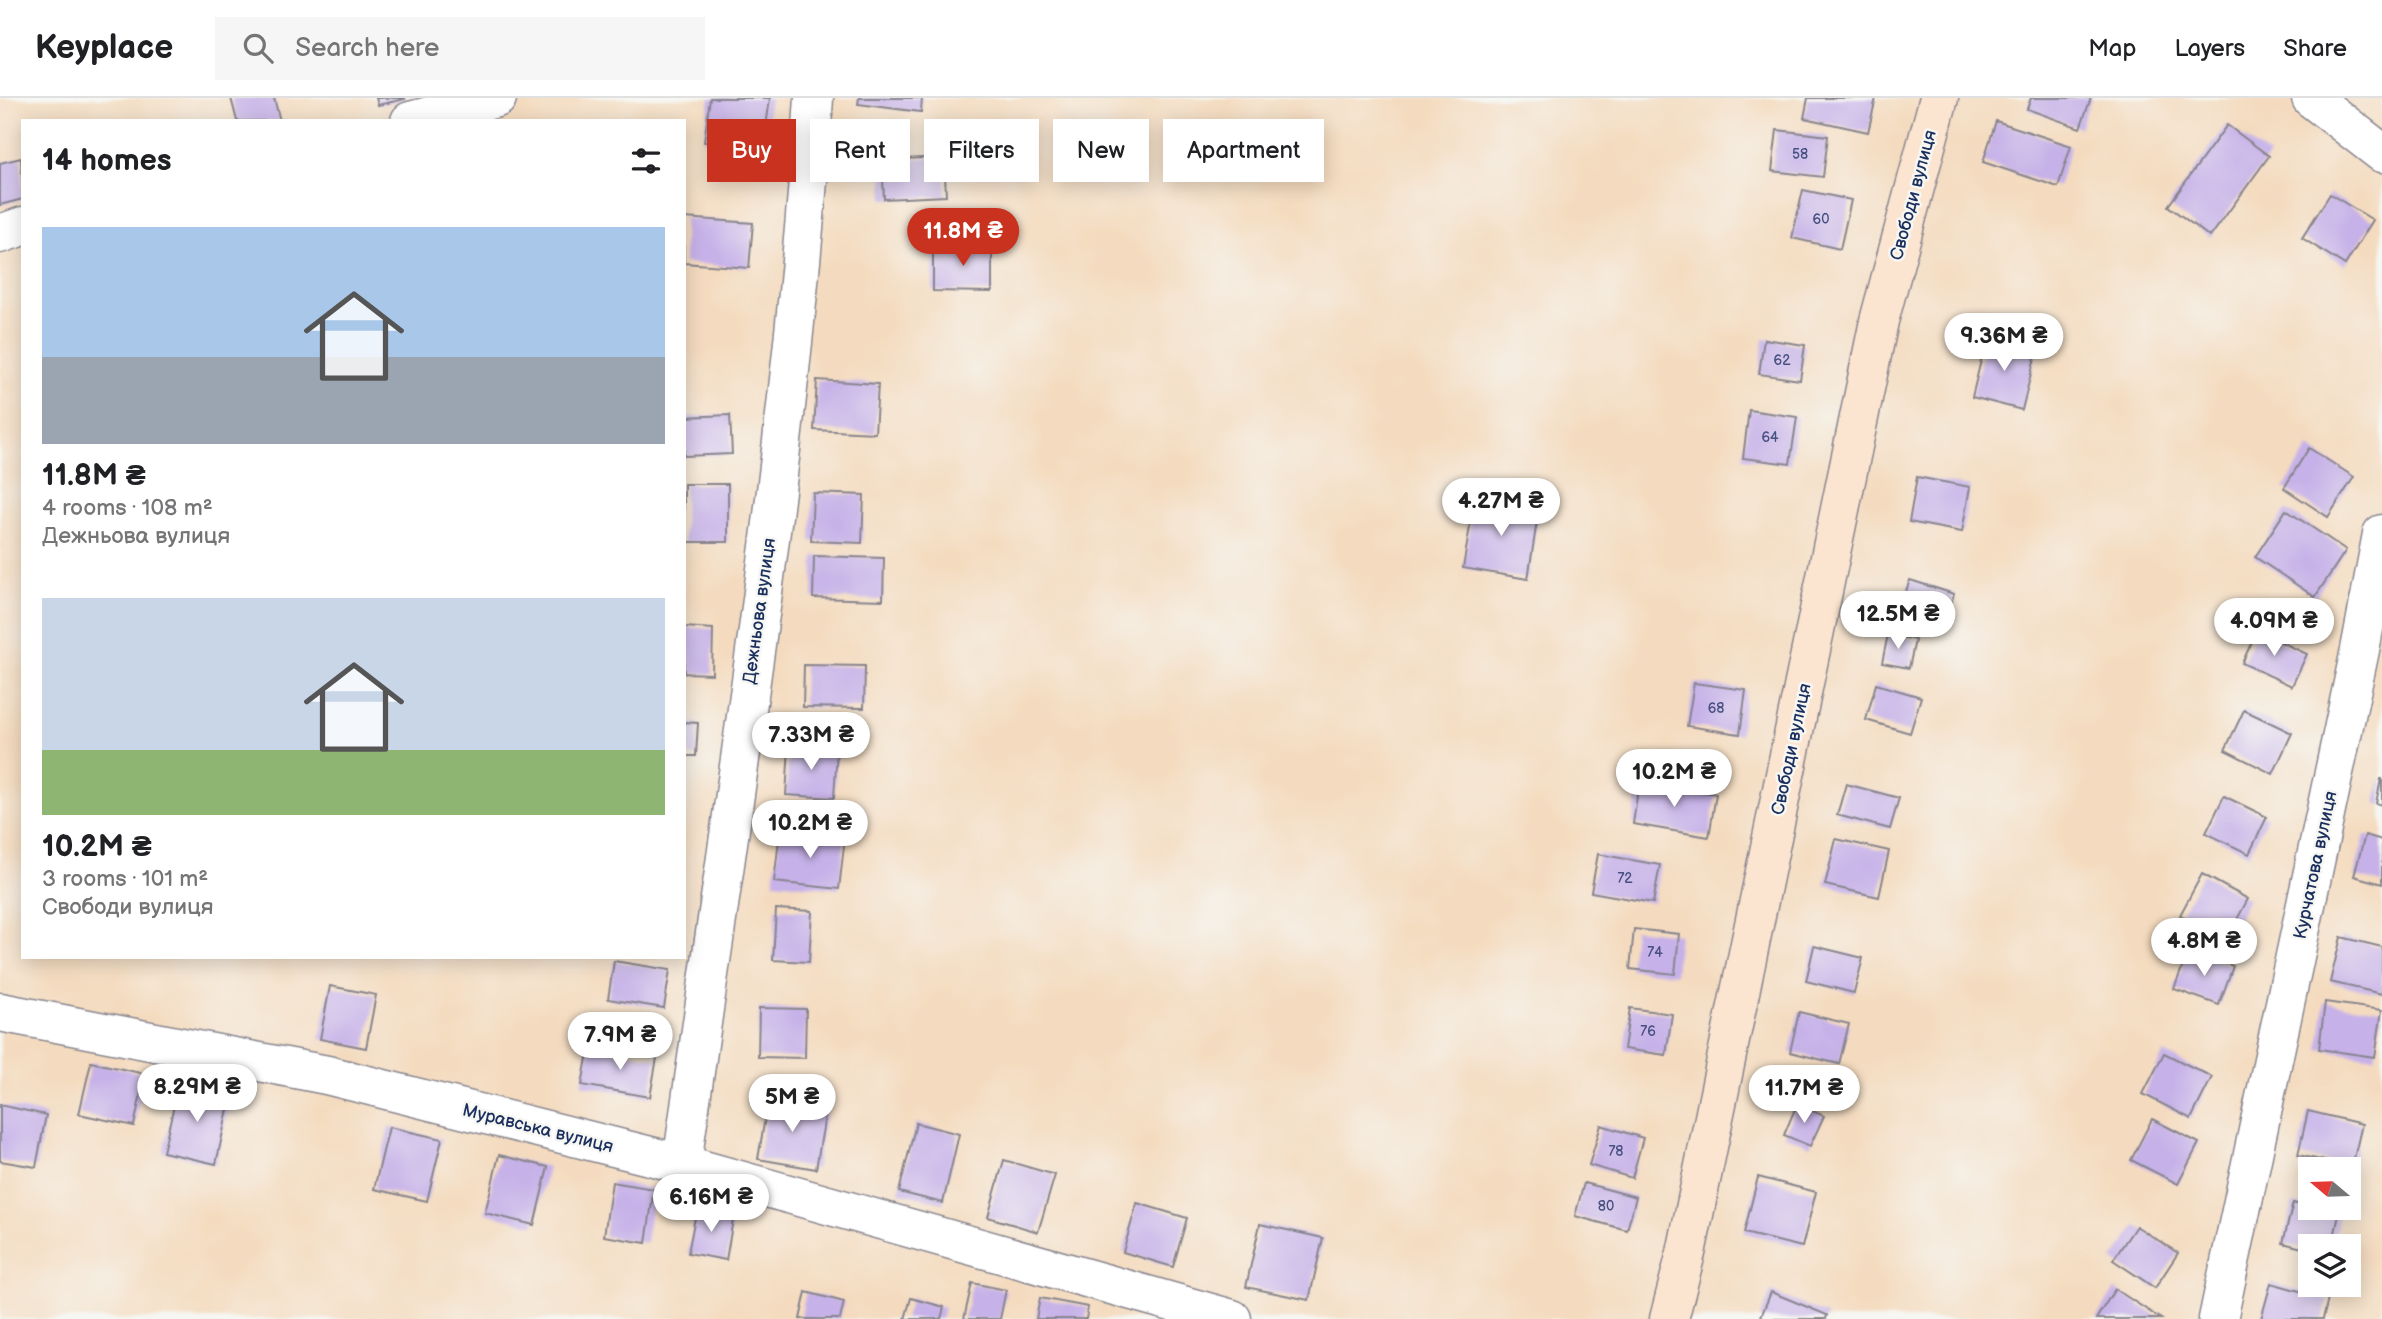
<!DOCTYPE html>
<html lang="en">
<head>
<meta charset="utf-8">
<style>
  :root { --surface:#fff; --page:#f6f6f6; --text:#202124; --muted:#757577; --line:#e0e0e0; --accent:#c8321e }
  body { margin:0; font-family:"Balsamiq Sans",sans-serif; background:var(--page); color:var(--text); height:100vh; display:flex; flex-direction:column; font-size:26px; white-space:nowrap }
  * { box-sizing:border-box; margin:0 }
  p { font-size:23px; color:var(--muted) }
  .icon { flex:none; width:38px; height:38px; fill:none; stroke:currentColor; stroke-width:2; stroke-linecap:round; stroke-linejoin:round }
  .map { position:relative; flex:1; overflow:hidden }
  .side { position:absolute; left:21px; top:21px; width:665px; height:840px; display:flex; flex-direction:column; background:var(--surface); border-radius:0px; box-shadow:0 4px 18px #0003 }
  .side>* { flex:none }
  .hud { position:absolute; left:707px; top:21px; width:665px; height:63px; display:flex; gap:14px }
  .needle { width:46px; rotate:289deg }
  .tools { position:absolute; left:2298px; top:1059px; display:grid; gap:14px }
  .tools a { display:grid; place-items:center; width:63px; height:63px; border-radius:0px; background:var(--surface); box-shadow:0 4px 18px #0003; font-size:35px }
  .price { position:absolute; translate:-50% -60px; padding:0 16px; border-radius:24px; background:#fff; color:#222; font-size:23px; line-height:46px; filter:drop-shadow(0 2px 4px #0008) }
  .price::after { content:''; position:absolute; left:50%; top:42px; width:21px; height:16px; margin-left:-10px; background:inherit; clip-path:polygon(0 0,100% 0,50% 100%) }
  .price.current { background:var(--accent); color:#fff }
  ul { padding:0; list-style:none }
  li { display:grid; align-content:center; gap:14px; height:371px; padding:0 21px }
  li span { display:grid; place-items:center; height:217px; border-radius:0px; color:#555 }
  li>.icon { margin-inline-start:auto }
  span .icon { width:126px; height:126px; fill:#fffc; stroke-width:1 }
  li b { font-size:30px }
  h2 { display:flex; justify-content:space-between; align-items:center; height:84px; padding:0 21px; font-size:30px }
  .pill { padding:0 24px; border-radius:0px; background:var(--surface); box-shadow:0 4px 18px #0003; font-size:24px; line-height:63px }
  .pill.current { background:var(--accent); color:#fff }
  header { display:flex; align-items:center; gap:42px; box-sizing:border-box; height:98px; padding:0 35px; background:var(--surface); border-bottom:2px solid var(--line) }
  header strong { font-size:33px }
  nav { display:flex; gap:38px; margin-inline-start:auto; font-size:24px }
  .search { width:490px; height:63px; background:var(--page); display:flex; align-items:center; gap:18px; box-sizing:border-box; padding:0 24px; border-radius:0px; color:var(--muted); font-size:26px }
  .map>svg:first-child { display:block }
</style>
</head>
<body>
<header>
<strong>Keyplace</strong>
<div class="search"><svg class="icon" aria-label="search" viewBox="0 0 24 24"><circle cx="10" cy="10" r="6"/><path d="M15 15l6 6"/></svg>Search here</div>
<nav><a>Map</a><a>Layers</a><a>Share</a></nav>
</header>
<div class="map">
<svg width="2382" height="1221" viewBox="0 0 2382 1221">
  <rect width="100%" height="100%" fill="#f6f6f2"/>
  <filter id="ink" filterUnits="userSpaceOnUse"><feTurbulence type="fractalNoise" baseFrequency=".0143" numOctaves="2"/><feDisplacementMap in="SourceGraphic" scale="14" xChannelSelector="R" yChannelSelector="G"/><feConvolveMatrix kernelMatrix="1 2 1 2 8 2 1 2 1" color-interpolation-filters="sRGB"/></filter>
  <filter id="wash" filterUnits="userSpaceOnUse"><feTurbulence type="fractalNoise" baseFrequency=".00686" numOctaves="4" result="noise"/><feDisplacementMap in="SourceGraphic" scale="28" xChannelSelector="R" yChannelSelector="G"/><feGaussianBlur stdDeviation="1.57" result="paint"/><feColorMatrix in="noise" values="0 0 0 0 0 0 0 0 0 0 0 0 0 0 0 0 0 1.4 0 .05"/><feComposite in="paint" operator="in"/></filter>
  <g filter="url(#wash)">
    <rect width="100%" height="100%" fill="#f4dbbf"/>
    <g id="blocks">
      <g fill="#c6b1e8">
        <path d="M231 0H274L280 23H237Z"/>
        <path d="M376 0H404L405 1 378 7Z"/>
        <path d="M710 0H770L763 51 704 44Z"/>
        <path d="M859 0H922L921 14 858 6Z"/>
        <path d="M1808 0H1876L1868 34 1804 20Z"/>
        <path d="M2031 0H2091L2080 30 2027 11Z"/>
        <path d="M1996 23 2071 48 2058 89 1983 64Z"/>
        <path d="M2227 27 2269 58 2210 139 2168 108Z"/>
        <path d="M1777 32 1828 38 1823 79 1772 73Z"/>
        <path d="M944 59 946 98 884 101 882 62Z"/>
        <path d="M21 60 23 101 0 107V65Z"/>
        <path d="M1803 92 1851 102 1840 151 1792 140Z"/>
        <path d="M2330 96 2373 122 2345 167 2302 140Z"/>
        <path d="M684 120 753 125 749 170 684 165Z"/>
        <path d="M933 147H992V194L933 193Z"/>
        <path d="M1987 238 2037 251 2022 312 1972 299Z"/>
        <path d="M1764 241 1805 247 1800 282 1759 276Z"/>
        <path d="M817 282 878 286 875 335 814 332Z"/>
        <path d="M1749 312 1797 319 1790 366 1743 360Z"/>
        <path d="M730 317 732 356 684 358V319Z"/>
        <path d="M2309 350 2354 379 2328 419 2284 390Z"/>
        <path d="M1917 379 1970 389 1962 434 1909 424Z"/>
        <rect x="684" y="386" width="44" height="58"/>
        <path d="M813 395 864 397 862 445 811 443Z"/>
        <path d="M1475 399 1539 410 1528 481 1463 470Z"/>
        <path d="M2286 412 2346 452 2315 499 2255 459Z"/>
        <path d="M814 458 884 460 883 502 813 500Z"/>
        <path d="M1910 482 1954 496 1944 527 1899 512Z"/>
        <path d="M684 529 713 531 712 576 684 575Z"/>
        <path d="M2257 533 2307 556 2292 588 2242 565Z"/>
        <path d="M1888 536 1915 542 1909 570 1882 565Z"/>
        <path d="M804 567 865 568 864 610 803 609Z"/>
        <path d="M1694 585 1746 592 1740 636 1687 628Z"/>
        <path d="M1876 586 1921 599 1910 635 1866 622Z"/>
        <path d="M2244 612 2292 635 2273 676 2225 652Z"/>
        <path d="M684 624 698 625 696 658H684Z"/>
        <path d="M789 649 837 652 834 700 786 697Z"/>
        <path d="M2381 681H2382V707L2376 705Z"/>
        <path d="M1639 684 1716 696 1709 739 1633 726Z"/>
        <path d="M1846 686 1899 700 1890 731 1837 717Z"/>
        <path d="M2224 698 2267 719 2249 756 2206 735Z"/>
        <path d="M780 733 845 739 839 791 774 784Z"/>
        <path d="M2365 737 2382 742V786L2354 778Z"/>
        <path d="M1836 741 1889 753 1879 799 1825 787Z"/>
        <path d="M1598 756 1660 767 1653 805 1591 794Z"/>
        <path d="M2202 776 2248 801 2226 842 2180 817Z"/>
        <path d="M776 811 812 813 809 864 773 862Z"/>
        <path d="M1634 831 1679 836 1675 876 1630 871Z"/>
        <path d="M2341 839 2382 849V896L2330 884Z"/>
        <path d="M1814 848 1863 860 1854 895 1806 883Z"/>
        <path d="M2189 852 2233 868 2219 907 2174 891Z"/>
        <path d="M614 863 670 872 664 910 608 901Z"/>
        <path d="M330 888 376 897 366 950 320 941Z"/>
        <path d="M2325 904 2382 912 2375 959 2319 951Z"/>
        <path d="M759 910 806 911 805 960 758 959Z"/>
        <path d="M1630 910 1672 916 1666 957 1624 951Z"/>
        <path d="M1799 914 1849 926 1839 966 1790 954Z"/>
        <path d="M589 949 657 960 650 999 582 987Z"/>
        <path d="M2164 955 2212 979 2191 1021 2143 996Z"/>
        <path d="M91 964 145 976 134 1028 79 1016Z"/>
        <path d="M179 986 231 997 216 1066 163 1054Z"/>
        <path d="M768 1002 826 1012 816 1071 758 1061Z"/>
        <path d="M1797 1006 1824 1018 1810 1048 1784 1037Z"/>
        <path d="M0 1007 46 1017 36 1069 0 1063Z"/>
        <path d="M2308 1013 2362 1026 2352 1069 2298 1057Z"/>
        <path d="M2152 1021 2199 1045 2178 1086 2131 1062Z"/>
        <path d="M916 1025 959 1036 943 1105 899 1094Z"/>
        <path d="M1601 1027 1643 1040 1632 1080 1589 1067Z"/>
        <path d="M389 1029 442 1041 427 1103 374 1091Z"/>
        <path d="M499 1057 548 1069 534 1127 485 1115Z"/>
        <path d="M1004 1062 1055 1077 1038 1134 988 1119Z"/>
        <path d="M1758 1079 1816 1094 1802 1149 1744 1135Z"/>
        <path d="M612 1084 654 1091 646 1145 604 1138Z"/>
        <path d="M1584 1085 1636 1099 1627 1132 1575 1118Z"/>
        <path d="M1137 1105 1187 1120 1173 1169 1123 1154Z"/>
        <path d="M2293 1105 2339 1117 2332 1148H2310V1152L2283 1145Z"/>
        <path d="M697 1109 734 1116 726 1162 688 1155Z"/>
        <path d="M1260 1126 1323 1140 1309 1202 1246 1189Z"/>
        <path d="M2136 1128 2178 1155 2155 1190 2113 1162Z"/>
        <path d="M972 1185 1006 1192 1000 1221H964Z"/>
        <path d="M2271 1185 2328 1201 2323 1221H2261Z"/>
        <path d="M2115 1191 2161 1221H2096Z"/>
        <path d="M806 1194 844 1204 840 1221H800Z"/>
        <path d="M1771 1194 1827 1217 1826 1221H1760Z"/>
        <path d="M911 1200 944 1209 941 1221H905Z"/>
        <path d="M1040 1200 1088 1209 1086 1221H1036Z"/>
      </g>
    </g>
  </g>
  <g filter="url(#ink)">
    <use href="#blocks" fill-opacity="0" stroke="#88858e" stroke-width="2"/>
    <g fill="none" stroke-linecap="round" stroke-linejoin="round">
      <defs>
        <g id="street">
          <path d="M2311 0 2382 55"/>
          <path d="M410 23 497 0"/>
          <path d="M0 136 23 128"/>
          <path d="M0 914 327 977 682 1066 1232 1221"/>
          <path d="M682 1066C731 712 791 357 814 0"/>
          <path d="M2218 1221 2360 552 2382 436"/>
        </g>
        <path id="secondary" d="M1669 1221 1686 1155 1879 223 1939 0"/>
      </defs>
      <use href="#street" stroke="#88858e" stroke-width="41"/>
      <use href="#secondary" stroke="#88858e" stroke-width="41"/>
      <use href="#street" stroke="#fff" stroke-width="38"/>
      <use href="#secondary" stroke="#fce5d0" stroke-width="38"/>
    </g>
  </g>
  <g text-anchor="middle" stroke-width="5" stroke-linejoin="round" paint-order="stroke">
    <g font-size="14" fill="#465080">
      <text x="1800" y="61">58</text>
      <text x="1821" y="126">60</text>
      <text x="1782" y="267">62</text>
      <text x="1770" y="344">64</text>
      <text x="1716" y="615">68</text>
      <text x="1625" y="785">72</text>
      <text x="1655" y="859">74</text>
      <text x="1648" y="938">76</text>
      <text x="1616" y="1058">78</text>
      <text x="1606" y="1113">80</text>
    </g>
    <g font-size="18" fill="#1b2f5e" stroke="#f6f6f2">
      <text transform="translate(1913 97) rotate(-75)" y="6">Свободи вулиця</text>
      <text transform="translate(759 513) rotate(-82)" y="6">Дежньова вулиця</text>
      <text transform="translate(1791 651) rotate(-78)" y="6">Свободи вулиця</text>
      <text transform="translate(2315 767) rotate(-78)" y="6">Курчатова вулиця</text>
      <text transform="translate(538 1030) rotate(14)" y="6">Муравська вулиця</text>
    </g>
  </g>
</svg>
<div class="tools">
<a><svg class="needle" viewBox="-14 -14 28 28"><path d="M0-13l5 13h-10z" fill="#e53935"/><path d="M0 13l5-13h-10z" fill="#757577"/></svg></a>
<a><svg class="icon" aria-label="layers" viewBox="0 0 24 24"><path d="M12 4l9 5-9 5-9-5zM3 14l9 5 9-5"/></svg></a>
</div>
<b class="price current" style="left:963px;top:170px">11.8M ₴</b>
<b class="price" style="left:2004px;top:275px">9.36M ₴</b>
<b class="price" style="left:1501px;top:440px">4.27M ₴</b>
<b class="price" style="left:1898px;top:553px">12.5M ₴</b>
<b class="price" style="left:2274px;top:560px">4.09M ₴</b>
<b class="price" style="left:811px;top:674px">7.33M ₴</b>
<b class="price" style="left:1674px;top:711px">10.2M ₴</b>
<b class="price" style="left:810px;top:762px">10.2M ₴</b>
<b class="price" style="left:2204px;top:880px">4.8M ₴</b>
<b class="price" style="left:620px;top:974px">7.9M ₴</b>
<b class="price" style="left:197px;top:1026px">8.29M ₴</b>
<b class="price" style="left:1804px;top:1027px">11.7M ₴</b>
<b class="price" style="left:792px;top:1036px">5M ₴</b>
<b class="price" style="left:711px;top:1136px">6.16M ₴</b>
<div class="hud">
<a class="pill current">Buy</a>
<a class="pill">Rent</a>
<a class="pill">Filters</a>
<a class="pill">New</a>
<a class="pill">Apartment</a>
</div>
<section class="side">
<h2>14 homes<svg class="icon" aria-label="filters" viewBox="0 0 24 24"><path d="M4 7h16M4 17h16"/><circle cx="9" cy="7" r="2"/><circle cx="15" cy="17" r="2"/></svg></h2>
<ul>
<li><span style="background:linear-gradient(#a9c7e8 60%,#9aa5b1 0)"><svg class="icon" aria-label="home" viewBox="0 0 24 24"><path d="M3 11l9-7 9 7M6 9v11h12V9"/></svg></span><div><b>11.8M ₴</b><p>4 rooms · 108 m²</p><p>Дежньова вулиця</p></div></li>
<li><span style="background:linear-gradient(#c9d6e8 70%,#8fb573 0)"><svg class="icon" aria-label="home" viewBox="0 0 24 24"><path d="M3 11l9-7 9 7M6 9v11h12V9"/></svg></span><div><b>10.2M ₴</b><p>3 rooms · 101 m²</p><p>Свободи вулиця</p></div></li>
</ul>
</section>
</div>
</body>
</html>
